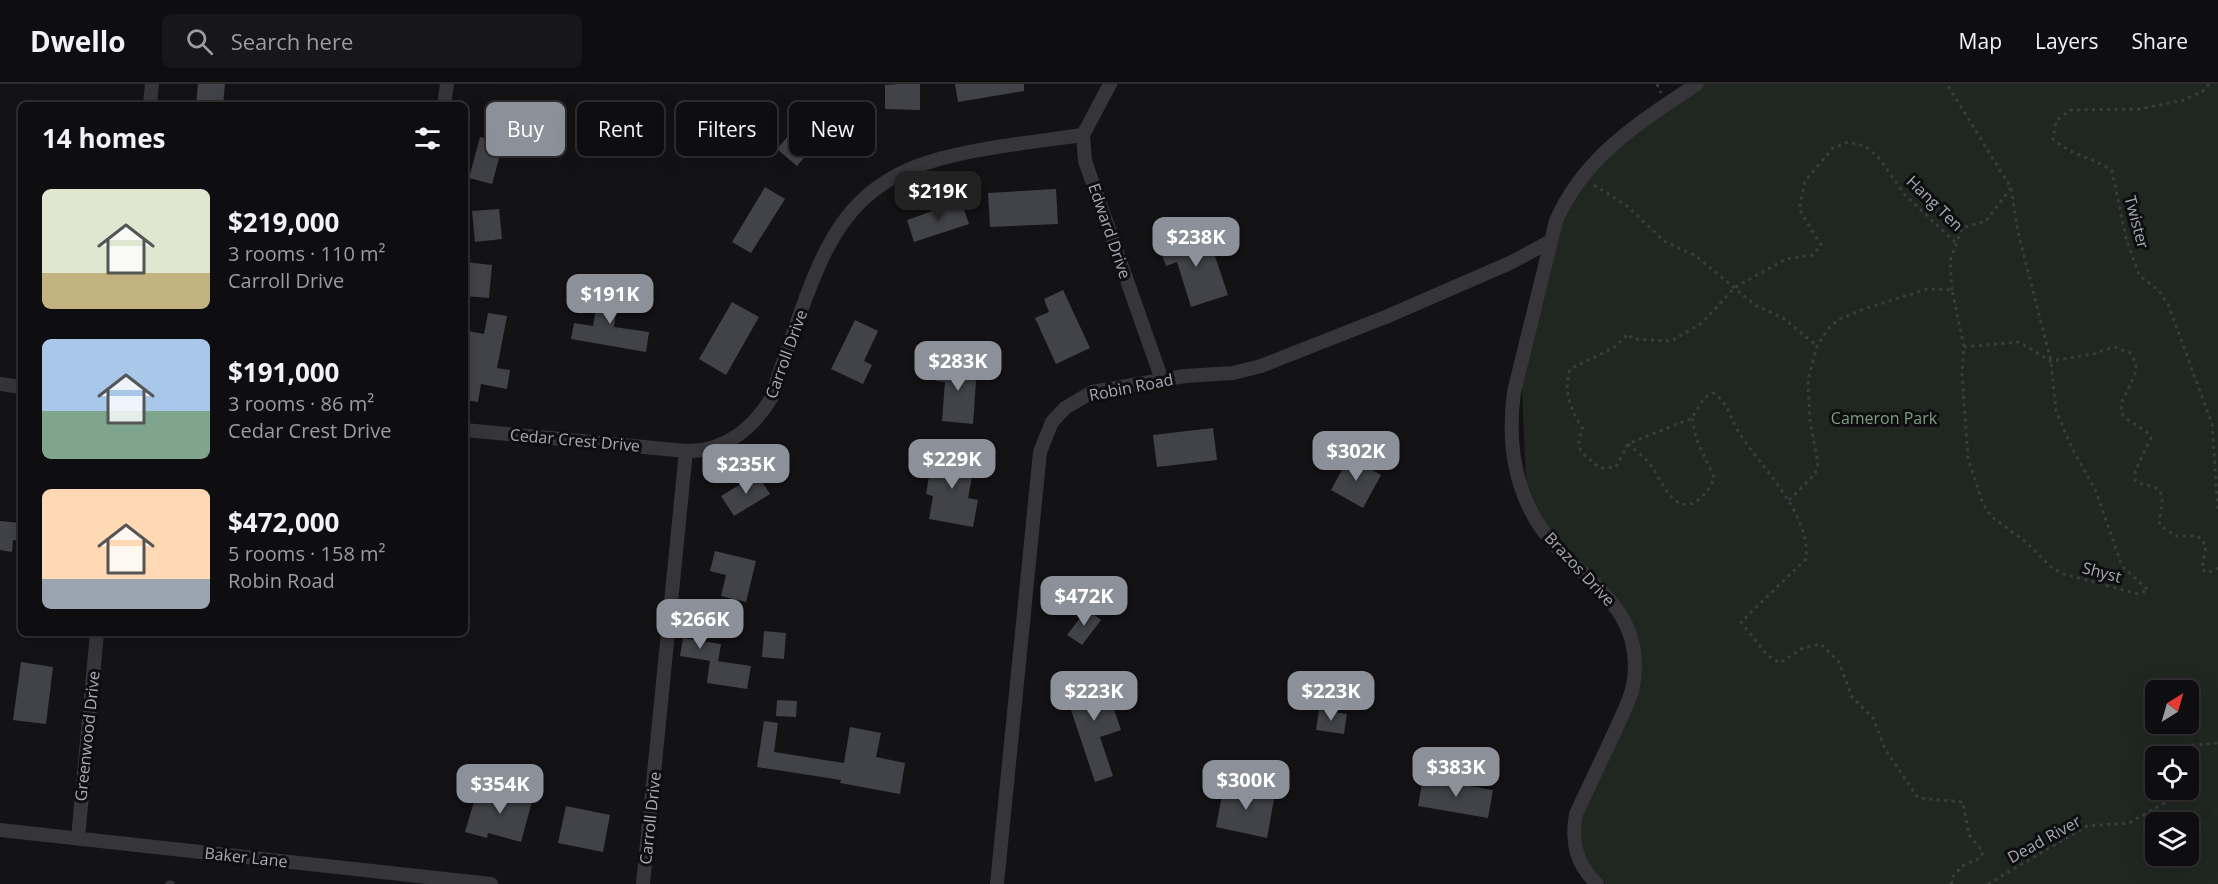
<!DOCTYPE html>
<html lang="en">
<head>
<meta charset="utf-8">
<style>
  :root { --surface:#0e0e10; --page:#171719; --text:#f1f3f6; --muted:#9b9c9f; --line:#2e2e30; --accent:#8c9099 }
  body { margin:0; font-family:"Open Sans",sans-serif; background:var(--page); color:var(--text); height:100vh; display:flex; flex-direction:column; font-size:22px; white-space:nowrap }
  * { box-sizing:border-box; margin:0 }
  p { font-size:20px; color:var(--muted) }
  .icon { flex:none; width:33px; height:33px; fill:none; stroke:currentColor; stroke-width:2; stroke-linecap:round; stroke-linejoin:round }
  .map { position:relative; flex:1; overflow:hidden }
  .side { position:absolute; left:18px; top:18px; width:450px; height:534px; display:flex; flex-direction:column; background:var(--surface); border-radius:9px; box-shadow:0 6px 24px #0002,0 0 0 2px var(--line) }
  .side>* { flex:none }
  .guide { position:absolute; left:486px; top:18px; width:570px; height:54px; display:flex; gap:12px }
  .needle { width:39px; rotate:37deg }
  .buttons { position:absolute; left:2145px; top:596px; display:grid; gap:12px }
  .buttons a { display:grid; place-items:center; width:54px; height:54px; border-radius:9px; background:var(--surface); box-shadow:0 6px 24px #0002,0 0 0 2px var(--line); font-size:30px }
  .price { position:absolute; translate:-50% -51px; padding:0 14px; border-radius:12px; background:var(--accent); color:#fff; font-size:20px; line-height:39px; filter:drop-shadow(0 2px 3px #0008) }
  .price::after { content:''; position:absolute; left:50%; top:36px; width:18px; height:14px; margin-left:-9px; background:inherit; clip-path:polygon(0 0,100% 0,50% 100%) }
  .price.selected { background:#222; color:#fff }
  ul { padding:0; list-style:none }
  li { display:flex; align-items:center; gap:18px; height:150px; padding:0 24px }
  li span { display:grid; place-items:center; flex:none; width:168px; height:120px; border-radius:9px; color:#555 }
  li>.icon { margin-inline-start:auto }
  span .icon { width:72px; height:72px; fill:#fffc; stroke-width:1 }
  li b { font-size:26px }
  h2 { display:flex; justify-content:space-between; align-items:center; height:72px; padding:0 24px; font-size:26px }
  .chip { padding:0 21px; border-radius:9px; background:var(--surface); box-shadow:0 6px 24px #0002,0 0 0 2px var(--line); font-size:21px; line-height:54px }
  .chip.selected { background:var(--accent); color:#fff }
  header { display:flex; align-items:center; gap:36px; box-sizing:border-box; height:84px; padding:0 30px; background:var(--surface); border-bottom:2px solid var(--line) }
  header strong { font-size:28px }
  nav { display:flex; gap:33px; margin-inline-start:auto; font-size:21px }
  .search { width:420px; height:54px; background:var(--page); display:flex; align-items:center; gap:15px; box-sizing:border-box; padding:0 21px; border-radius:9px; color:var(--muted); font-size:22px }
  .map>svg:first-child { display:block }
</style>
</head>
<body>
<header>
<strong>Dwello</strong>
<div class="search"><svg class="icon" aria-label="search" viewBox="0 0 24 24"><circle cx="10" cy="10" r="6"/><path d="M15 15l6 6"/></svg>Search here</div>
<nav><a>Map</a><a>Layers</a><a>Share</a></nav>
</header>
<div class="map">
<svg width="2218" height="800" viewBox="0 0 2218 800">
  <rect width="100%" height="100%" fill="#131315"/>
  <path fill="#202721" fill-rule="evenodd" d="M1697 0H2218V800H1606L1588 791 1576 730 1614 649 1635 565 1598 506 1527 419 1521 284 1556 137 1618 57ZM2156 606H2188V639H2156ZM2156 672H2188V705H2156ZM2156 738H2188V771H2156Z"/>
  <g fill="#424348">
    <path d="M198 0H225L223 21H196Z"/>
    <path d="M899 0H920V26L885 25V1Z"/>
    <path d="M955 0H1024V7L958 18Z"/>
    <path d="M817 18 837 35 797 82 777 65Z"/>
    <path d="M480 53 503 60 492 100 469 94Z"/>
    <path d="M765 103 785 115 751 169 732 158Z"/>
    <path d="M1056 105 1058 140 990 143 988 109Z"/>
    <path d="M961 117 969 140 914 158 907 136Z"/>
    <path d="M499 125 502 155 475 158 472 127Z"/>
    <path d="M1191 149 1193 156 1208 151 1228 211 1191 223 1177 178 1166 182 1158 160Z"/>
    <path d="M465 178 492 181 489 214 465 212Z"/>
    <path d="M600 200 620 203 614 243 649 248 646 268 571 255 574 239 593 242Z"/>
    <path d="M1063 206 1090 264 1056 280 1035 234 1049 228 1044 215Z"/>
    <path d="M732 218 759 233 726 291 699 275Z"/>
    <path d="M488 229 507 232 497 284 510 286 507 305 481 300 478 318 465 316V263L468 247 484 250Z"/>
    <path d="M855 236 878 247 864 277 872 281 863 300 831 285Z"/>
    <path d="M937 279 977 282 973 340 942 337 945 298 936 297Z"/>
    <path d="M1213 344 1217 376 1157 383 1153 351Z"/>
    <path d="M933 369 975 377 968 414 978 416 973 443 929 435 933 412 926 410Z"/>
    <path d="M1349 373 1381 391 1363 424 1331 406Z"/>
    <path d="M757 390 770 410 734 432 721 412Z"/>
    <path d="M0 437 21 439V457L13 456 12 468 0 466Z"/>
    <path d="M715 467 756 477 746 518 721 512 726 491 710 487Z"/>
    <path d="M1087 525 1101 536 1082 561 1067 551Z"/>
    <path d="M764 547 786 549 784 575 762 573Z"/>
    <path d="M683 554 721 560 718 578 680 572Z"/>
    <path d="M710 576 751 582 747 605 707 599Z"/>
    <path d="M21 578 53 583 46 640 13 636Z"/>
    <path d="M1103 592 1121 646 1100 653 1113 692 1095 698 1064 605Z"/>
    <path d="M777 616 797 617 796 633 776 632Z"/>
    <path d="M1319 626 1347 630 1344 650 1316 646Z"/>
    <path d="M764 637 778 639 774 668 844 679 850 643 881 649 876 673 905 679 900 710 840 699 841 696 757 683Z"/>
    <path d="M1423 694 1493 706 1488 734 1418 722Z"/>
    <path d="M1224 700 1275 710 1267 754 1216 743Z"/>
    <path d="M493 703 533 714 521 758 488 749 487 754 465 748 477 707 490 711Z"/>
    <path d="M566 722 610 731 603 768 558 759Z"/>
  </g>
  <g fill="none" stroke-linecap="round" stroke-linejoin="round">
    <g stroke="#3b3c41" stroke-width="3" stroke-dasharray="3 4.5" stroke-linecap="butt">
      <path d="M1657 0 1661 9"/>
      <path d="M2209 0 2203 7 2184 16 2140 25 2070 26 2056 37 2053 55C2070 71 2093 73 2112 87L2126 154 2139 191 2159 207 2168 220 2212 340 2218 425"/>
      <path d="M1594 101 1626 121 1664 157 1696 172 1755 221 1783 234 1817 262"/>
      <path d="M1952 206 1950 177 1962 144 1986 137 2011 104"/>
      <path d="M1964 263 2019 258 2051 277 2093 270 2114 263 2130 269 2136 279 2135 290 2121 320V329C2131 341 2143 341 2151 354L2135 387V396C2142 402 2147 400 2154 403 2169 409 2158 429 2160 441L2175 452H2197L2202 455 2206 463 2202 485 2207 489 2218 484"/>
      <path d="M1628 360C1636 367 1646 374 1652 383 1662 398 1675 433 1698 416 1707 409 1711 403 1714 393L1696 354 1692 334"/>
      <path d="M1789 416 1815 390 1818 379 1810 338 1808 296 1817 262 1828 245 1838 236 1861 226 1927 205 1952 206 1964 263 1962 290 1968 374 1983 420 1992 433 2026 458 2052 484 2064 490 2138 510 2148 506 2122 482 2095 405 2073 366 2056 327 2051 277 2018 148 2011 104 1947 0"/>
      <path d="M2171 672V663L2218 659"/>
      <path d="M1952 800 1951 795 1962 782 1980 774 1983 768 1969 751 1963 718 1918 714 1885 665 1873 634 1852 613 1839 578 1821 560 1803 564 1780 579 1767 571 1741 538 1806 475C1811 429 1761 384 1738 347 1729 332 1729 319 1713 309L1704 314 1692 334 1628 360 1616 383 1600 384C1585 371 1572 367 1583 345 1570 325 1563 308 1570 285L1615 263 1628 250 1633 255 1671 257 1702 239 1734 204 1786 175 1813 171 1821 161 1799 125 1805 97 1833 64 1848 58 1865 62 1879 74 1904 110 1956 159"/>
      <path d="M1988 800 2087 742 2129 739 2193 703 2196 691 2188 688"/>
    </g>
    <path stroke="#35353a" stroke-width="7" d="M169 800H171"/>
    <g stroke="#35353a" stroke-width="14">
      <path d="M1110 0 1083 51 1085 77 1162 296"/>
      <path d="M150 21 152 0"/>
      <path d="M444 21 447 0"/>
      <path d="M0 300 21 303"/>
      <path d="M465 346 686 367C724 368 753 345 772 313 780 284 791 255 801 227 826 158 850 104 926 79 971 64 1035 58 1083 51"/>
      <path d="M0 746 491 800"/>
      <path d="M78 754 97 549"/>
      <path d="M643 800 686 367"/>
      <path d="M997 800 1040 368 1052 338 1065 324 1092 308 1185 292 1233 289 1261 282 1388 232 1510 179 1551 157"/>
      <path d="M1597 800C1576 780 1571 758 1576 730 1589 702 1602 675 1615 647 1622 630 1632 614 1634 596 1644 515 1572 495 1536 436 1512 396 1508 353 1514 308L1556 137C1584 72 1640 38 1697 0"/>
    </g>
  </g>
  <g text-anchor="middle" stroke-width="6" stroke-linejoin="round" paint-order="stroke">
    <g font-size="16" fill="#a6a9b4" stroke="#0e0e10">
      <text transform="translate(1935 119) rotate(44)" y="6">Hang Ten</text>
      <text transform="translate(2137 138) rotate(75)" y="6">Twister</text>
      <text transform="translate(1110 147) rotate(71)" y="6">Edward Drive</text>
      <text transform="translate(786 270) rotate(-70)" y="6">Carroll Drive</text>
      <text transform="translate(1131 303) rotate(-11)" y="6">Robin Road</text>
      <text transform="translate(575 356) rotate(5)" y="6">Cedar Crest Drive</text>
      <text transform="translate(1580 485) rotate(47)" y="6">Brazos Drive</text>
      <text transform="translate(2102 488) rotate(15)" y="6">Shyst</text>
      <text transform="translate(87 652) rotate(-84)" y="6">Greenwood Drive</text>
      <text transform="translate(650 734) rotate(-84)" y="6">Carroll Drive</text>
      <text transform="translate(2044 755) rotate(-29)" y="6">Dead River</text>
      <text transform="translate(246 773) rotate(6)" y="6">Baker Lane</text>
    </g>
    <g font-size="16" fill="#7e9e82" stroke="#0e0e10">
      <text x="1884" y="340">Cameron Park</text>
    </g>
  </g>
</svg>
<div class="buttons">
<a><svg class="needle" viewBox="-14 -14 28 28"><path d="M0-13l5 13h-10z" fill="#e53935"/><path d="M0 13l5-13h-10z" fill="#9b9c9f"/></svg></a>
<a><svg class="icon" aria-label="locate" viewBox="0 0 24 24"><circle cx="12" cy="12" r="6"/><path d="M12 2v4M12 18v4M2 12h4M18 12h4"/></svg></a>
<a><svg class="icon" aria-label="layers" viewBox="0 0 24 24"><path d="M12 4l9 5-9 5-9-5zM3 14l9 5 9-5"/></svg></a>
</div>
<b class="price selected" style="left:938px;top:138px">$219K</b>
<b class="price" style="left:1196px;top:184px">$238K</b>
<b class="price" style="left:610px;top:241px">$191K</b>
<b class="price" style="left:958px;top:308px">$283K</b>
<b class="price" style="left:1356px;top:398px">$302K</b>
<b class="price" style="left:952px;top:406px">$229K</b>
<b class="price" style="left:746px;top:411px">$235K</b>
<b class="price" style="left:1084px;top:543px">$472K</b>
<b class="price" style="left:700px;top:566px">$266K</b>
<b class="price" style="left:1094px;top:638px">$223K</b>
<b class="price" style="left:1331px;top:638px">$223K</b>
<b class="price" style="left:1456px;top:714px">$383K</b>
<b class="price" style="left:1246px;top:727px">$300K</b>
<b class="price" style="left:500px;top:731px">$354K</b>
<div class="guide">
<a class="chip selected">Buy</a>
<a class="chip">Rent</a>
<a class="chip">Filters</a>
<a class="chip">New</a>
</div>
<section class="side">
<h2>14 homes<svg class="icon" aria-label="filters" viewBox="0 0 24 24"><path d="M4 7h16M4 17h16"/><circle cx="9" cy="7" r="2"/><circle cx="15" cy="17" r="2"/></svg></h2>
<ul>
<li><span style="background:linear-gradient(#dfe7d0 70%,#c2b280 0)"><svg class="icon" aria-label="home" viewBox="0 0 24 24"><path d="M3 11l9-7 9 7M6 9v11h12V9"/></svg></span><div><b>$219,000</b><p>3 rooms · 110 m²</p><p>Carroll Drive</p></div></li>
<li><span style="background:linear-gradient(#a9c7e8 60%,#7fa58c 0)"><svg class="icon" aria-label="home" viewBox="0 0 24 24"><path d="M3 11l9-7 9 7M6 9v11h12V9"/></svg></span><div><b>$191,000</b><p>3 rooms · 86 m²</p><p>Cedar Crest Drive</p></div></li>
<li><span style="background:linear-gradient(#ffd9b3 75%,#9aa5b1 0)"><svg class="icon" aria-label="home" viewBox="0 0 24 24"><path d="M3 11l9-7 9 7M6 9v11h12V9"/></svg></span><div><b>$472,000</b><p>5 rooms · 158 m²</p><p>Robin Road</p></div></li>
</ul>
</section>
</div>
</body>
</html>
